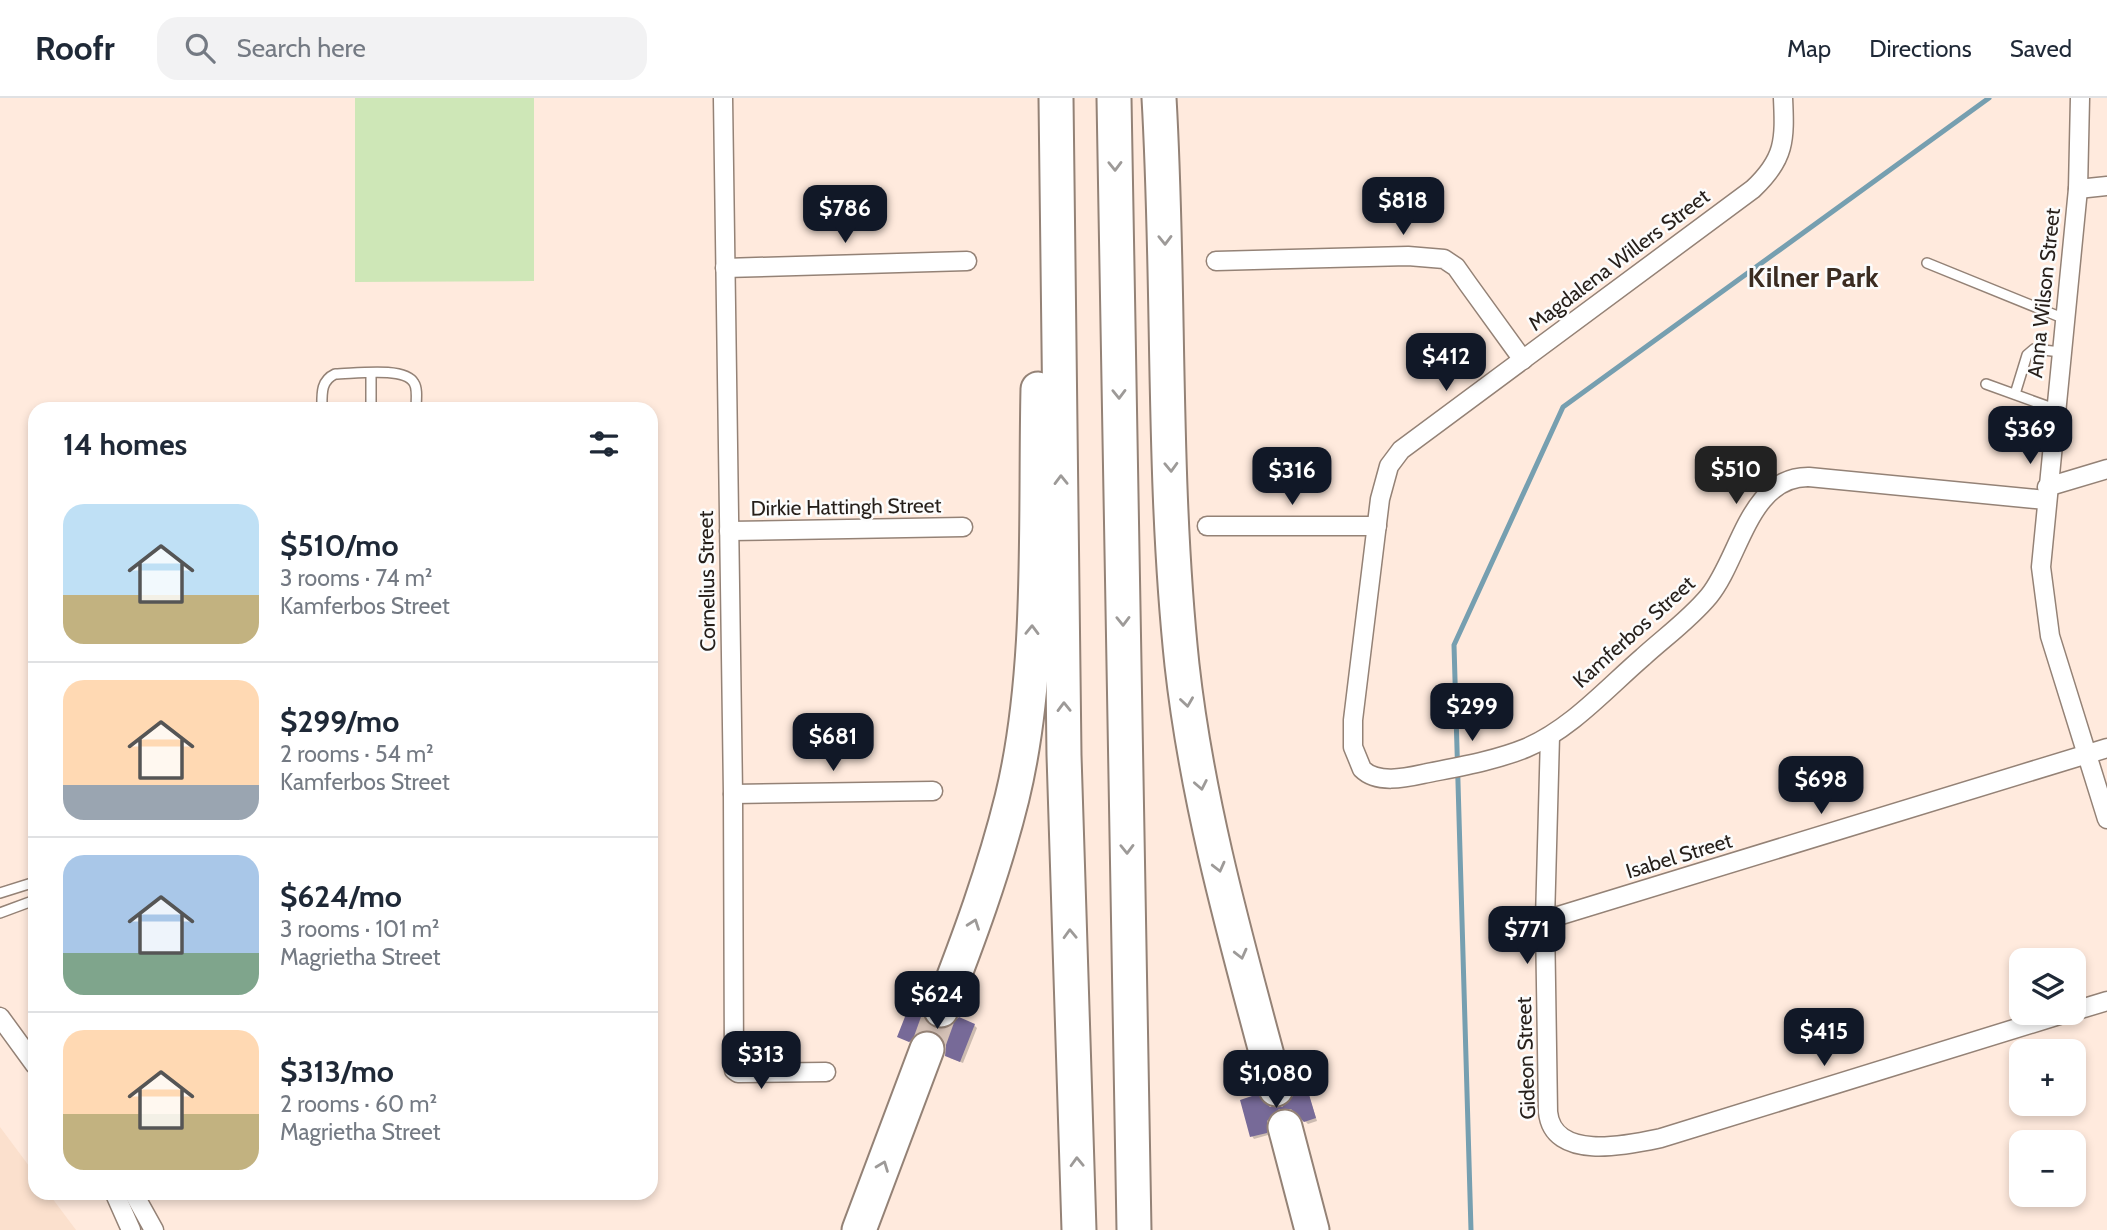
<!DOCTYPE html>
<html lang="en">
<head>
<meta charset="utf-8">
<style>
  :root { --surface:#fff; --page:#f2f2f3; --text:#1f2937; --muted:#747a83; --line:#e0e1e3; --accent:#111827 }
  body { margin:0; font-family:Cabin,sans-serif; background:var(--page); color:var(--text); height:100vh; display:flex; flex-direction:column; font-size:26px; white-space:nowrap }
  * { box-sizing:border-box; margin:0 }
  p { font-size:23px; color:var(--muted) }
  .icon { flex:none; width:38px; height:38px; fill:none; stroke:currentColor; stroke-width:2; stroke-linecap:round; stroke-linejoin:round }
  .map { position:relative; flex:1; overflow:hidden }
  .sheet { position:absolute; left:28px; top:304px; width:630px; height:798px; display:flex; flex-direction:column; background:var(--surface); border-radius:21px; box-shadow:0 4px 10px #0003 }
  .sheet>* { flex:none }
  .fabs { position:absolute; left:2009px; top:850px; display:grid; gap:14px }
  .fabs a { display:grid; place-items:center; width:77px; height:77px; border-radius:14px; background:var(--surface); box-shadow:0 4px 10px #0003; font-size:35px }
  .price { position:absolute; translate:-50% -60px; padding:0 16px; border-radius:14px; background:var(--accent); color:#fff; font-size:23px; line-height:46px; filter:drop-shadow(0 2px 4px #0008) }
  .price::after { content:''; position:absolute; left:50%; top:42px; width:21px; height:16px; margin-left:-10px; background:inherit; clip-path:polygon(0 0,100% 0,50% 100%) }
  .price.active { background:#222; color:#fff }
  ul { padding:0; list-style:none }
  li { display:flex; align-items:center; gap:21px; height:175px; padding:0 35px }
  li+li { border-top:2px solid var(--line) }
  li span { display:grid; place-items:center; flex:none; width:196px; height:140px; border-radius:21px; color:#555 }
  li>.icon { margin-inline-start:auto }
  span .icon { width:84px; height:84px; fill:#fffc; stroke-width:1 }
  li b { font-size:30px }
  h2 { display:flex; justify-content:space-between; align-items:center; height:84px; padding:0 35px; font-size:30px }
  header { display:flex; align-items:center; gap:42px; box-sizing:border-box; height:98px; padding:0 35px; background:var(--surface); border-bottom:2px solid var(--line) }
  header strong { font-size:33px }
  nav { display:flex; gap:38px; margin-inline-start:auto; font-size:24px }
  .search { width:490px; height:63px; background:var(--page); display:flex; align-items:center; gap:18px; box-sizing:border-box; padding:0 24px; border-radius:21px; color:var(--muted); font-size:26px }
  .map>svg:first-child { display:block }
</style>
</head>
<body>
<header>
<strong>Roofr</strong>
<div class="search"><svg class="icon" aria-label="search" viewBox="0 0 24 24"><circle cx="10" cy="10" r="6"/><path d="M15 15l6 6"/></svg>Search here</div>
<nav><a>Map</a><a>Directions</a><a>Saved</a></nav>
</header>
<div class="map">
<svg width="2107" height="1132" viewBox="0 0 2107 1132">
  <rect width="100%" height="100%" fill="#ffeadd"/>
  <path fill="#fbe0cd" d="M0 1029 35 1076V1096H49L76 1132H0Z"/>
  <g fill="#cee7b7">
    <path d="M355 0H534V183L355 184Z"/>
    <path d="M32 360H35V654H34Z"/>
  </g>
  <g fill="#0003">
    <path d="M922 907 924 920 933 931 945 933 974 927 977 930 963 965 950 960 948 947 938 935 926 934 912 945 899 939Z"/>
    <path d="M1305 985 1317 1023 1308 1026 1295 1013 1282 1012 1269 1026 1268 1037 1254 1041 1252 1038 1270 1011H1282Z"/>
  </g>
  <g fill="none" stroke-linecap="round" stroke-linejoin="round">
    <path stroke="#769fb0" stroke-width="5" d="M1471 1132 1454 547 1563 309 1989 0"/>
  </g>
  <g fill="#776a98">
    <path d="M912 901 923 905 922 916 933 930 945 931 959 919 975 926 960 964 945 958 946 947 934 933 923 932 909 944 897 939Z"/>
    <path d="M1305 983 1316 1020 1304 1024 1291 1011H1279L1267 1023V1035L1250 1039 1240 1002 1258 996 1270 1009H1282L1294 997 1295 986Z"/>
  </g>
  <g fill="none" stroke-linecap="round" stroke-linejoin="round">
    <path stroke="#d4c1b6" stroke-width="33" stroke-dasharray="33 17" stroke-linecap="butt" d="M927 951 941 912"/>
    <defs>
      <g id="lane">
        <path d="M1927 165 2065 221"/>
        <path d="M1986 286 2055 311"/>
        <path d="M2015 296 2027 257 2034 251 2061 254"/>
        <path d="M322 312C322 297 320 283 335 276 353 276 405 268 414 285 418 291 416 303 416 312"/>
        <path d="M371 312V275"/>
        <path d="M0 795 35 784"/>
        <path d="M0 815 35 802"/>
      </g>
      <g id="street">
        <path d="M723 0 733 696 734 972 738 975 826 974"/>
        <path d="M1783 0C1785 42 1785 61 1753 91L1401 352 1389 368 1380 401 1353 622V649L1362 671C1377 686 1405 680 1423 676 1457 669 1494 663 1526 650 1571 631 1607 590 1643 559 1665 539 1690 521 1709 498 1740 460 1749 378 1809 379L2046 402"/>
        <path d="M2080 0 2078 91 2041 469 2050 538 2107 721"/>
        <path d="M2078 91 2107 88"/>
        <path d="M1216 163 1408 158 1444 161 1456 169 1468 186 1523 262"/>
        <path d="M725 170 967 163"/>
        <path d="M2047 389 2107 371"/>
        <path d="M1207 428H1377"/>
        <path d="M729 433 963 429"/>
        <path d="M1550 638 1545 822 1548 1014C1553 1064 1628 1047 1661 1040L2066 915"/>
        <path d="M733 696 933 693"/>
        <path d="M1545 822 2107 650"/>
        <path d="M2074 913 2107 903"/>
        <path d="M0 919 35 967"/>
        <path d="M115 1096 131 1132"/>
        <path d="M134 1096 154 1132"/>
      </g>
      <g id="highway">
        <path d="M1056 0 1064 657 1079 1132"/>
        <path d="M1114 0 1134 1132"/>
        <path d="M1159 0C1170 189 1162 379 1182 567 1198 711 1239 852 1276 991"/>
        <path d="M941 912C968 843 994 773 1012 700 1043 573 1035 422 1038 291"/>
        <path d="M1285 1029 1312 1132"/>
        <path d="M859 1132 927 951"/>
      </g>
    </defs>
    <use href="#lane" stroke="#948276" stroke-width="12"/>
    <use href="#street" stroke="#948276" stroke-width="21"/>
    <use href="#highway" stroke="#948276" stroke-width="37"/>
    <use href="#lane" stroke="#fff" stroke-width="9"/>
    <use href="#street" stroke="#fff" stroke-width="18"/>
    <use href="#highway" stroke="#fff" stroke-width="33"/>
  </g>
  <defs><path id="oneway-chevron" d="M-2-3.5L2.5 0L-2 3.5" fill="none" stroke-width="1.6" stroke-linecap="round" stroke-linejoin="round" transform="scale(1.75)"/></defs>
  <g stroke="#9d9a98">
    <use href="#oneway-chevron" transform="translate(1115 68) rotate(89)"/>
    <use href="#oneway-chevron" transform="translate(1165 142) rotate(89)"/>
    <use href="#oneway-chevron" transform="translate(1119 296) rotate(89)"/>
    <use href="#oneway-chevron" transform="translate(1171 369) rotate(88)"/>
    <use href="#oneway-chevron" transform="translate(1061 382) rotate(-91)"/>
    <use href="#oneway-chevron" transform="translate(1123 523) rotate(89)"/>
    <use href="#oneway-chevron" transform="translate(1032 532) rotate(-89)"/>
    <use href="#oneway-chevron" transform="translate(1187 604) rotate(82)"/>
    <use href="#oneway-chevron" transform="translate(1064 609) rotate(-91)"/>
    <use href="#oneway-chevron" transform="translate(1201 687) rotate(79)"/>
    <use href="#oneway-chevron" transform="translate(1127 751) rotate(89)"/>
    <use href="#oneway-chevron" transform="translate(1219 769) rotate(76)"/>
    <use href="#oneway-chevron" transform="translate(974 826) rotate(-70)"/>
    <use href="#oneway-chevron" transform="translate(1070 836) rotate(-92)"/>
    <use href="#oneway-chevron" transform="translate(1241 856) rotate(76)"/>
    <use href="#oneway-chevron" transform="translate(1077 1064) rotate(-92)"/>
    <use href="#oneway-chevron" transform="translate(883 1068) rotate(-69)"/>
  </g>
  <g text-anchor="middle" stroke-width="5" stroke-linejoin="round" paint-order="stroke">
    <g font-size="21" fill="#261f1a" stroke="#fcfcfc">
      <text transform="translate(1619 162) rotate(-37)" y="7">Magdalena Willers Street</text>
      <text transform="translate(2044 195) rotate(-84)" y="7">Anna Wilson Street</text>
      <text transform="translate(846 409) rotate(-1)" y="7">Dirkie Hattingh Street</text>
      <text transform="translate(707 483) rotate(-91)" y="7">Cornelius Street</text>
      <text transform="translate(1634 534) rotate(-42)" y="7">Kamferbos Street</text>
      <text transform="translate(1679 758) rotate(-17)" y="7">Isabel Street</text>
      <text transform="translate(1526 960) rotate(-92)" y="7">Gideon Street</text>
    </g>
    <g font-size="28" font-weight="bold" fill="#3b2c21" stroke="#fcfcfc">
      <text x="1813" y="189">Kilner Park</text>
    </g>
  </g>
</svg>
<div class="fabs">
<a><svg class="icon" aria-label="layers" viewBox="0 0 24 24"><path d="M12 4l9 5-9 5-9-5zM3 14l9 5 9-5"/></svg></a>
<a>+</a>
<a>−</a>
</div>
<b class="price" style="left:1403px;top:139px">$818</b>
<b class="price" style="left:845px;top:147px">$786</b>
<b class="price" style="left:1446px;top:295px">$412</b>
<b class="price" style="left:2030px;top:368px">$369</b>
<b class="price active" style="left:1736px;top:408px">$510</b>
<b class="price" style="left:1292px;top:409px">$316</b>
<b class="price" style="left:1472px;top:645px">$299</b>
<b class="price" style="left:833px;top:675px">$681</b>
<b class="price" style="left:1821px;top:718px">$698</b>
<b class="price" style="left:1527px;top:868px">$771</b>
<b class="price" style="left:937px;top:933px">$624</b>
<b class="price" style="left:1824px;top:970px">$415</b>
<b class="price" style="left:761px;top:993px">$313</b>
<b class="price" style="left:1276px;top:1012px">$1,080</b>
<section class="sheet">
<h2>14 homes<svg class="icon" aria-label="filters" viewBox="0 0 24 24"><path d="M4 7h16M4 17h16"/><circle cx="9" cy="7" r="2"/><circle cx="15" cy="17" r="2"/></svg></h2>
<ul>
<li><span style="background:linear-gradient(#bfe0f5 65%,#c2b280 0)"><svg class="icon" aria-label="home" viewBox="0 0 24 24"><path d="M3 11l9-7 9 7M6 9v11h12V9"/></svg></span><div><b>$510/mo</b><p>3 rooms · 74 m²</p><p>Kamferbos Street</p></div></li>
<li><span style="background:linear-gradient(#ffd9b3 75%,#9aa5b1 0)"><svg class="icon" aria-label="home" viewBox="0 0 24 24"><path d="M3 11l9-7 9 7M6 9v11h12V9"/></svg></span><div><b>$299/mo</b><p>2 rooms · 54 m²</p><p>Kamferbos Street</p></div></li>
<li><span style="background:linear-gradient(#a9c7e8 70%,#7fa58c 0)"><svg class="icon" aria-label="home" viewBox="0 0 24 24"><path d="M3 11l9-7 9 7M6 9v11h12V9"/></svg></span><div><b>$624/mo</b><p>3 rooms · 101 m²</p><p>Magrietha Street</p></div></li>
<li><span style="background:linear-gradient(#ffd9b3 60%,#c2b280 0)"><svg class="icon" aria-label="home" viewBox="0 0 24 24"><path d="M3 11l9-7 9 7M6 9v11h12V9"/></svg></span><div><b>$313/mo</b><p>2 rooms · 60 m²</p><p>Magrietha Street</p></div></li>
</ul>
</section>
</div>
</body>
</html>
